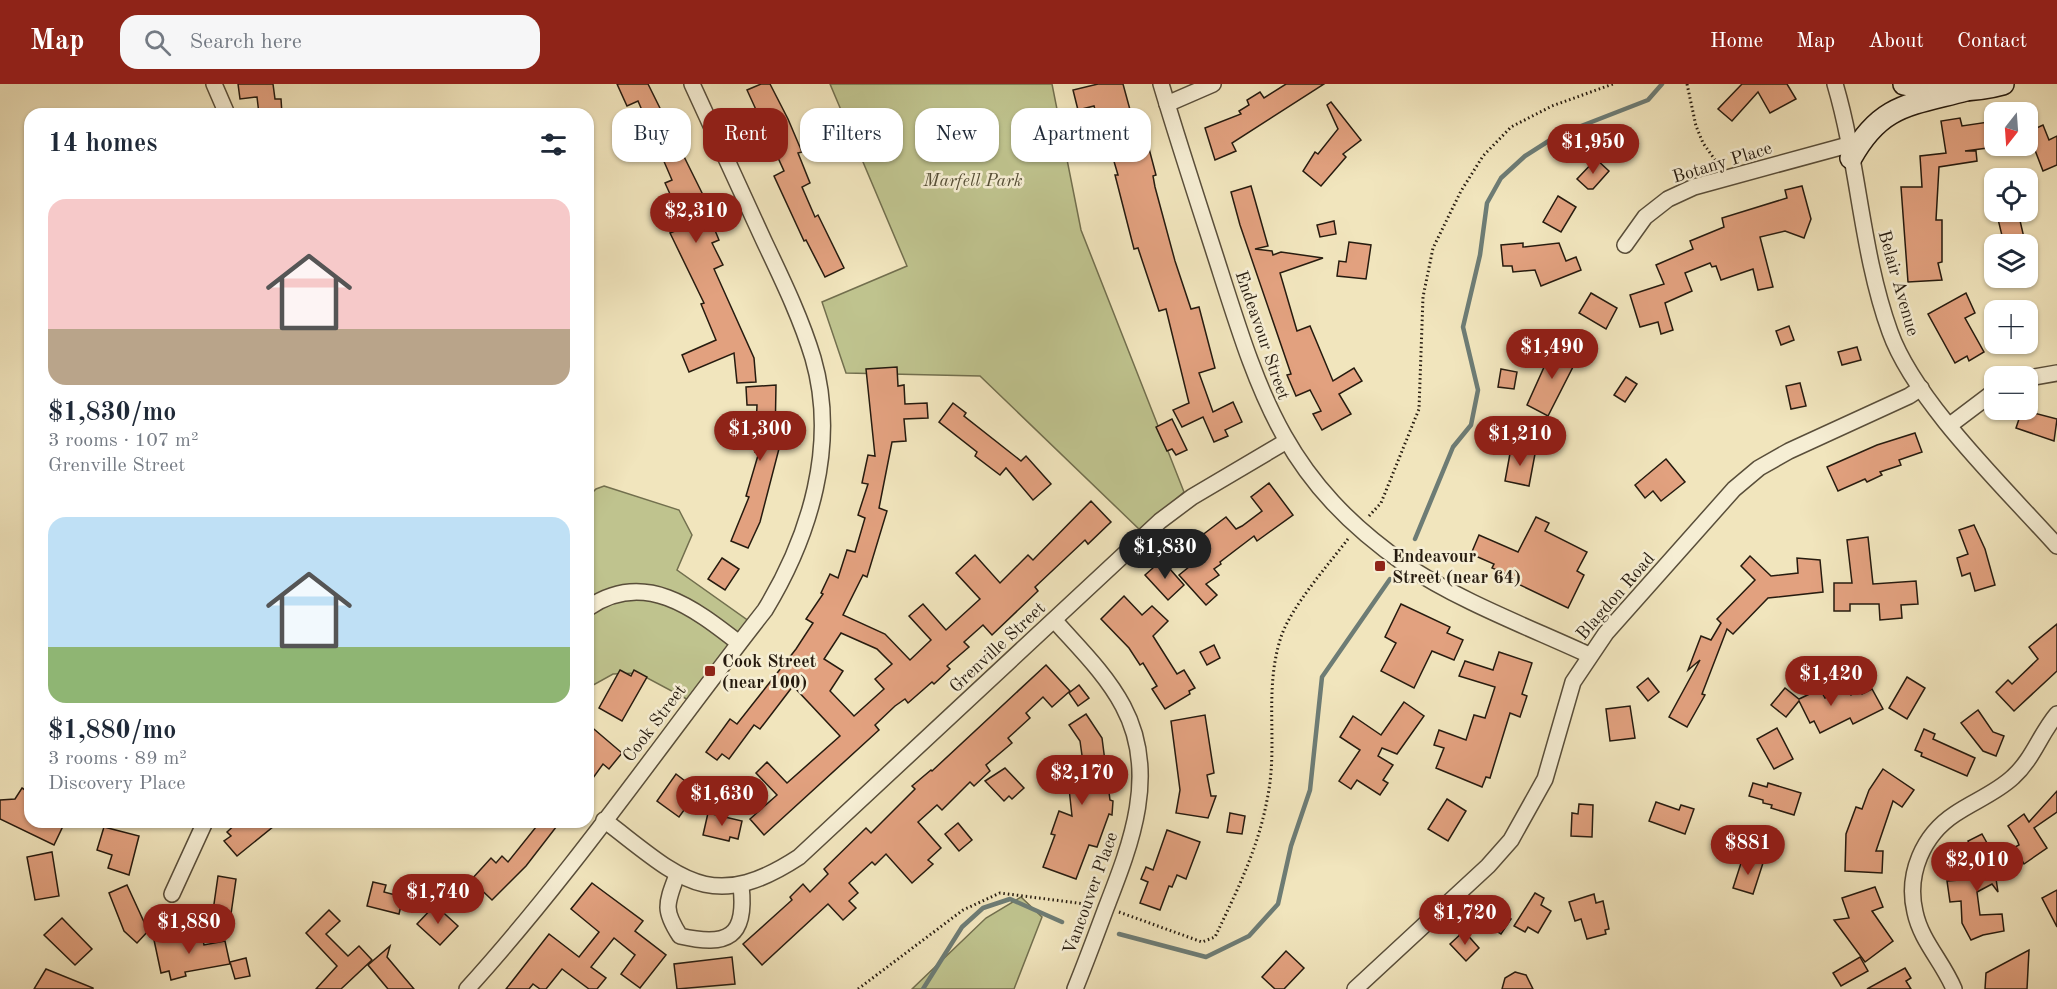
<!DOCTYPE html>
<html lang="en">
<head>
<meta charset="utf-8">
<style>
  :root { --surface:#fff; --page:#f6f6f7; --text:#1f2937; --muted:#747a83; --accent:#8f2418 }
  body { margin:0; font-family:"Old Standard TT",serif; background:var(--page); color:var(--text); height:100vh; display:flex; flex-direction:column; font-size:22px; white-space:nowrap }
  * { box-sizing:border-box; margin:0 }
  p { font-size:20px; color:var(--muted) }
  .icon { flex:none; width:33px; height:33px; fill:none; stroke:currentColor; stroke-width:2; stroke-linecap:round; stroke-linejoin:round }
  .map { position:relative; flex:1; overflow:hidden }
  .panel { position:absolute; left:24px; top:24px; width:570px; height:720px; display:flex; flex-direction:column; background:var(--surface); border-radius:18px; box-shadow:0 2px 4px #0004 }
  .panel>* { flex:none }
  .banner { position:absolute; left:612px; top:24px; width:570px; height:54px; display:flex; gap:12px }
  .needle { width:39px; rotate:197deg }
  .tools { position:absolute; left:1984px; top:18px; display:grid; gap:12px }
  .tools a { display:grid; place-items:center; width:54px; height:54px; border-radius:12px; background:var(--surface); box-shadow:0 2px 4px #0004; font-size:30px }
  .price { position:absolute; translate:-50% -51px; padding:0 14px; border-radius:21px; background:var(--accent); color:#fff; font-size:20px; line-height:39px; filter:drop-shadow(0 2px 3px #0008) }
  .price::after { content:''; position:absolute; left:50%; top:36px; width:18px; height:14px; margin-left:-9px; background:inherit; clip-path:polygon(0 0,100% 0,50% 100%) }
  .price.current { background:#222; color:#fff }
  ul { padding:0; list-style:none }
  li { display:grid; align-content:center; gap:12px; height:318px; padding:0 24px }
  li span { display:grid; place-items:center; height:186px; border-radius:18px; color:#555 }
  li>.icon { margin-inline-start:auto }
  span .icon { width:108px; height:108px; fill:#fffc; stroke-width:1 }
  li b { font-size:26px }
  h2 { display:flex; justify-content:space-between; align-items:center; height:72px; padding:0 24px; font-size:26px }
  .tag { padding:0 21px; border-radius:18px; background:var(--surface); box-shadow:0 2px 4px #0004; font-size:21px; line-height:54px }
  .tag.current { background:var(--accent); color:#fff }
  header { display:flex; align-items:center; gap:36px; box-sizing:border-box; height:84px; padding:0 30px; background:var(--accent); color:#fff }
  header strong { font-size:28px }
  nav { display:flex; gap:33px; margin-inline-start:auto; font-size:21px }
  .search { width:420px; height:54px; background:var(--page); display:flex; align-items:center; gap:15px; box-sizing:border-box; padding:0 21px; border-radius:18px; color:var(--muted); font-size:22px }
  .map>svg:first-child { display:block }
</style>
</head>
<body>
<header>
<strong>Map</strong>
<div class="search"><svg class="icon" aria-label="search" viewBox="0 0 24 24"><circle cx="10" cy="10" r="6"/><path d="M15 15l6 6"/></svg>Search here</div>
<nav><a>Home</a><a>Map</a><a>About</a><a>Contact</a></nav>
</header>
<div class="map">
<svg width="2057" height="905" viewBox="0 0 2057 905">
  <rect width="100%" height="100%" fill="#f1e5bd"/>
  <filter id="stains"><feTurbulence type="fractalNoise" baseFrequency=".00333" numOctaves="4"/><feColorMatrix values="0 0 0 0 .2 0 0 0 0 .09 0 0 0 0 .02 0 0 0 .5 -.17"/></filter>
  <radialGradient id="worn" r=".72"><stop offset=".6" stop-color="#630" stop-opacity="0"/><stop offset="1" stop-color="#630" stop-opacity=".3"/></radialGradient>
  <g fill="#bfc38e" stroke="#726f4e" stroke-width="1.5">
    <path d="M830 0H1052L1081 146 1184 408 1140 446 980 292 846 289 822 218 907 182Z"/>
    <path d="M604 402 679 426 692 451 677 486 753 540 696 620 638 589 613 590 588 604V413L596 405Z"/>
    <path d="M1021 813 1042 833 1014 905H912L986 834Z"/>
  </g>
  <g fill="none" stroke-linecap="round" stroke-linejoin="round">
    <g stroke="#6d7c75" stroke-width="4.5">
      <path d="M1415 455 1453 363 1471 341 1478 306 1463 243 1480 171 1487 119 1501 94 1525 72 1558 51 1648 16 1662 0"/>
      <path d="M1119 850 1206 873 1249 852 1278 820 1291 762 1310 706 1322 593 1390 495"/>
      <path d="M923 905 962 843 983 824 1010 815 1062 838"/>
    </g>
  </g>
  <g fill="#e2a17f" stroke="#261b0f" stroke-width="1.5" fill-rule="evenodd">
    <path d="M238 0H273L275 15H281L282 30H259L257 13 240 15Z"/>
    <path d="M617 0H648L708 121 705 122 719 156 712 159 723 181 714 185 754 274 756 298 737 299 734 269 689 288 682 271 716 256 701 220 704 219 670 149 685 143 665 99 672 96 638 17 627 22Z"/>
    <path d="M761 0H770L788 35 802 68 798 69 810 99 802 103 815 133 818 131 844 184 825 193 806 156 804 157 774 92 784 87 747 6Z"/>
    <path d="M1098 0H1123L1135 44 1143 42 1156 91 1153 92 1155 103 1175 177 1191 225 1199 223 1215 284 1199 289 1213 328 1233 318 1242 338 1225 346 1228 352 1214 358 1203 333 1182 343 1173 326 1189 319 1166 225 1159 227 1138 164 1134 165 1115 91H1118L1113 74 1117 73 1108 40 1100 43 1094 22 1078 26 1073 6Z"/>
    <path d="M1286 0H1324L1232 59 1236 67 1215 76 1205 44 1241 30 1239 27 1249 21 1247 16 1260 8 1264 14Z"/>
    <path d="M1742 0H1787L1796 15 1770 29 1758 8 1732 37 1718 25Z"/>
    <path d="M1331 18 1361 56 1343 70 1346 73 1321 102 1303 87 1315 68 1318 70 1338 45 1327 21Z"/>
    <path d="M1960 34 1962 42 1995 37V63L1965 67H1976L1977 77 1939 83 1936 136H1942V178L1938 179 1942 196 1908 198 1901 103H1922L1920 72 1946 69 1941 37Z"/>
    <path d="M2043 41 2049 56 2057 52V81L2043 87 2028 48Z"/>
    <path d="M1602 54 1612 63 1602 74 1592 64Z"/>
    <path d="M1596 75 1609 87 1593 105H1588L1577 95Z"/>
    <path d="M1251 102 1268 162 1255 165 1272 167 1273 171 1281 168 1323 174 1280 189 1297 247 1310 242 1333 297 1354 284 1362 297 1339 310 1351 330 1322 346 1313 330 1321 327 1310 306 1296 312 1287 291 1291 290 1240 141 1231 108Z"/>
    <path d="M1802 102 1811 135 1804 154 1785 147 1760 153 1773 203 1758 206 1753 185 1721 196 1716 182 1712 183 1710 179 1685 189 1692 207 1665 219 1673 246 1661 250 1658 238 1640 243 1630 211 1664 200 1656 181 1693 165 1690 157 1724 143 1722 134 1787 114 1785 106Z"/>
    <path d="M1558 112 1576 123 1561 148 1543 138Z"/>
    <path d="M2018 128 2025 158 2004 160 1997 131Z"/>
    <path d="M1334 137 1336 150 1320 153 1317 141Z"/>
    <path d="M1349 158 1371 161 1366 195 1337 192 1339 177 1346 178Z"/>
    <path d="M1523 159V163L1559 159 1566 177 1576 173 1581 186 1541 202 1535 186 1513 188 1512 182H1503L1501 161Z"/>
    <path d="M1591 209 1617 224 1606 245 1579 229Z"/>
    <path d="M1966 209 1975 229 1965 234 1984 268 1969 277 1967 272 1955 279 1928 230Z"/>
    <path d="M1789 242 1794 256 1781 261 1776 247Z"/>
    <path d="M1554 261 1578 273 1548 332 1527 321Z"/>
    <path d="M1857 263 1861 276 1842 281 1838 268Z"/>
    <path d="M897 283 898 302 904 301 905 320 927 319 928 334 904 335 906 357 892 358 879 424 887 427 867 493 863 491 843 531 885 550 910 576 931 556 909 532 923 520 946 546 980 515 956 489 975 471 1000 499 1028 471 1033 476 1091 417 1111 438 1088 460 1085 456 1035 503 1038 507 992 551 983 541 964 558 969 563 947 582 950 585 934 600 932 598 908 619 905 615 895 622 875 641 879 646 764 751 750 735 777 711 756 689 767 678 787 699 840 652 793 602 760 645 754 641 729 675 722 670 717 676 706 668 730 635 737 640 796 565 813 539 806 535 823 510 821 509 830 490 838 494 847 466 855 468 865 434 858 431 868 400 862 399 868 371 875 372 866 285ZM841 549 877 565 892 580 875 595 884 605 854 632 830 607 843 587 824 575Z"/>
    <path d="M1501 285 1517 288 1514 305 1498 303Z"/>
    <path d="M1626 293 1637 300 1625 318 1614 311Z"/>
    <path d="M1800 299 1806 322 1791 325 1786 302Z"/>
    <path d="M776 301 775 357H781L760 438 748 464 731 457 749 413 746 412 759 368H755L757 321H747L746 303Z"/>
    <path d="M953 319 966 329 964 332 1021 377 1026 372 1051 400 1033 416 1006 384 1000 391 975 372 977 368 939 338Z"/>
    <path d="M2022 326 2057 335 2054 357 2016 344Z"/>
    <path d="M1172 335 1187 366 1176 371 1172 365 1167 367 1156 343Z"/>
    <path d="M1915 349 1922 368 1899 376 1901 381 1880 388 1882 391 1867 398 1865 395 1838 407 1827 383 1877 361Z"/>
    <path d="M1511 364 1535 370 1529 402 1505 397Z"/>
    <path d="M1666 375 1685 398 1661 417 1653 407 1645 414 1635 401Z"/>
    <path d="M1269 399 1293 431 1257 457 1254 452 1220 478 1221 480 1214 485 1219 491 1206 500 1217 511 1206 521 1179 491 1195 478 1181 459 1197 447 1201 452 1226 433 1236 445 1242 442 1262 427 1251 413Z"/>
    <path d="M1536 433 1549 439 1545 447 1587 468 1577 487 1584 491 1568 524 1514 498 1515 494 1492 484 1494 480 1471 470 1479 451 1518 468Z"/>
    <path d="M1974 441 1985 465 1995 501 1975 507 1970 489 1962 492 1957 474 1968 470 1959 446Z"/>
    <path d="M1868 453 1873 500 1916 497 1918 520 1901 521 1902 534 1880 536 1879 520H1850V527H1834V499H1852L1847 456Z"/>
    <path d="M1750 472 1771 492 1798 489 1797 474 1820 476 1823 508 1768 514 1733 550 1727 545 1702 610 1705 611 1687 643 1669 633 1700 576 1688 586 1701 552 1711 556 1721 539 1717 535 1755 496 1741 482Z"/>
    <path d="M722 474 739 485 725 506 708 495Z"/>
    <path d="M1162 476 1184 501 1168 516 1145 491Z"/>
    <path d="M1124 512 1142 531 1152 522 1168 537 1153 552 1177 590 1184 586 1195 604 1189 607 1190 610 1165 625 1152 605 1157 602 1143 579 1140 581 1129 564 1101 535Z"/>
    <path d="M1401 520 1450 543 1447 549 1463 556 1454 576 1432 567 1414 604 1381 587 1396 559 1385 553Z"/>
    <path d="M2057 540V587L2014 627 1996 608 2008 596 2012 600 2038 575 2029 563Z"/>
    <path d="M1214 561 1220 574 1207 581 1200 568Z"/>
    <path d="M1499 568 1532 579 1522 610 1527 612 1520 633 1510 629 1490 694 1486 693 1482 703 1436 684 1444 664 1434 661 1439 646 1466 656 1474 631 1485 634 1495 603 1459 592 1465 577 1493 586Z"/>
    <path d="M1046 581 1070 607 1052 623 1043 613 1026 629 1030 634 1008 654 1012 659 986 681 990 687 974 702 970 698 942 726 937 721 918 738 941 764 928 776 933 780 912 799 886 770 875 781 872 778 849 799 858 809 849 817 856 824 843 836 828 820 762 881 743 860 792 816 790 813 803 800 810 808 828 790 824 785 866 744 871 749 915 705 912 702 931 686 932 687Z"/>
    <path d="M620 586 631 592 634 586 647 593 622 637 599 624Z"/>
    <path d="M1907 593 1925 604 1907 635 1889 624Z"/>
    <path d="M1648 594 1659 608 1648 617 1637 603Z"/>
    <path d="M1079 601 1089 614 1078 622 1069 609Z"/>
    <path d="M1847 603 1851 611 1859 606 1862 610 1872 605 1883 625 1853 640 1850 634 1820 649 1814 637 1810 639 1799 617 1786 633 1771 621 1785 604 1799 615 1820 605 1825 614Z"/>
    <path d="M1404 618 1424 632 1397 670 1382 664 1378 672 1393 681 1383 696 1388 699 1380 711 1357 696 1351 705 1339 697 1360 666 1340 653 1353 632 1381 651Z"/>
    <path d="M1630 622 1635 654 1610 657 1606 625Z"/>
    <path d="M1978 626 1993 648 2004 652 1996 672 1983 667 1961 639Z"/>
    <path d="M1086 630 1102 654 1110 716 1113 717 1112 731 1109 730 1097 763 1089 761 1076 795 1043 783 1055 751 1051 750 1059 727 1072 732 1068 695 1085 693 1080 657 1069 641Z"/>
    <path d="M1205 631 1214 689 1207 691 1211 712H1216L1208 734 1176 729 1180 706 1171 637Z"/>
    <path d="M588 640 622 669 609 685 603 680 588 701Z"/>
    <path d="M1777 644 1793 675 1774 685 1757 655Z"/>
    <path d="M1924 645 1935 650 1933 655 1975 674 1967 692 1921 672 1922 669 1915 666Z"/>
    <path d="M1005 684 1024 704 1012 715 1009 712 1004 717 985 697Z"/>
    <path d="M1883 685 1914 706 1902 723 1893 717 1876 767H1883L1882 789 1845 787 1846 750 1856 723 1862 725 1869 706Z"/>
    <path d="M676 690 698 707 679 733 657 717Z"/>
    <path d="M1753 699 1767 703 1768 699 1801 709 1794 731 1771 724 1772 721 1763 719V716L1749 712Z"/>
    <path d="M22 704 30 709V738H54L63 742 54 761 0 735V716L15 715Z"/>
    <path d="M2057 707V728L2034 744 2047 764 2024 780 2015 763 2019 761 2017 756 2008 742 2024 730 2029 738Z"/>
    <path d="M1447 715 1466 727 1448 757 1428 745Z"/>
    <path d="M1656 718 1679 726 1681 721 1694 725 1685 750 1649 737Z"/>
    <path d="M1579 720 1593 721 1592 753 1571 752 1572 729 1578 730Z"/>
    <path d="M708 729 742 737 738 755 730 753 729 757 703 751Z"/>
    <path d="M1230 729 1245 732 1242 750 1227 748Z"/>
    <path d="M238 738H279L237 772 224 757 231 752 227 748Z"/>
    <path d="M540 738H560L526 782 492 816 471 796 491 774 496 779 502 772 508 778Z"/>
    <path d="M958 739 972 756 959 767 945 750Z"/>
    <path d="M104 743 139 752 129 791 108 784 112 771 97 766Z"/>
    <path d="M1167 746 1200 758 1186 795 1177 791 1172 803 1169 802 1160 826 1140 819 1148 798 1141 795 1146 783 1153 786Z"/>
    <path d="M1982 750 1992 768 1998 808 1992 800 1977 808 1980 831 2002 830 2004 847 1983 851 1971 856 1962 839 1961 817 1950 818 1947 797 1959 796 1958 791 1985 788 1968 757Z"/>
    <path d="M52 768 59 812 35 816 27 773Z"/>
    <path d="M1743 773 1763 779 1753 810 1733 804Z"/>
    <path d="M218 792 236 795 231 830 213 827Z"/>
    <path d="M461 792 471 802 444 827 429 811 439 803 443 808Z"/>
    <path d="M373 798 386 801 384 808 403 813 399 830 367 822Z"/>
    <path d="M592 799 643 837 635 847 666 871 640 904 621 890 635 871 614 854 591 883 606 894 597 905H589L562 885 546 905H540L533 900 529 905H506L549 850 579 873 599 848 571 825Z"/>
    <path d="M127 801 145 840 150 845 137 859 124 847 109 809Z"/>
    <path d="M1875 803 1883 823 1872 827 1893 857 1865 878 1834 836 1849 834 1842 814Z"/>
    <path d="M2057 806V843L2042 814Z"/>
    <path d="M1535 809 1544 814 1541 821 1551 827 1538 849 1528 843 1525 848 1514 842Z"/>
    <path d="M1594 810 1596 819 1603 817 1609 845 1605 846 1606 850 1587 855 1581 835 1575 837 1569 818Z"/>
    <path d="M435 821 458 842 440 861 417 840Z"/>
    <path d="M1495 825 1511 835 1501 850 1485 840Z"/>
    <path d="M329 826 340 837 326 850 348 872 359 862 372 876 341 905H316L337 882 306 849Z"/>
    <path d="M62 834 92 865 75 881 44 851Z"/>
    <path d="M1464 847 1479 864 1466 877 1450 860Z"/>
    <path d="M174 851 175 857 202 852 204 861 225 857 230 880 185 888 186 892 171 896 169 887 161 889 154 856Z"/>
    <path d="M390 862 387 873 414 905H388L368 881Z"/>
    <path d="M2029 866 2027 905H1985L1986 889Z"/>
    <path d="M1286 867 1304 884 1284 905H1275L1262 893Z"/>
    <path d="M732 873 735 900 677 905 674 880Z"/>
    <path d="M1860 873 1868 887 1841 902 1833 889Z"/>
    <path d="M246 874 250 892 235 895 230 878Z"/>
    <path d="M1905 884 1911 894 1906 897 1911 905H1867Z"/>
    <path d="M46 885 93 904V905H34Z"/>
    <path d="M1515 888 1526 891 1533 905H1502L1505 894Z"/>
  </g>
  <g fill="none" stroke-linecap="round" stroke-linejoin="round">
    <defs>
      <g id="minor">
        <path d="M214 0 227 30"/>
        <path d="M1161 0C1179 60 1198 118 1217 177 1260 312 1284 396 1406 481 1457 516 1533 545 1589 571"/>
        <path d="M1835 0C1859 81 1861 168 1890 248 1915 318 2006 405 2057 462"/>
        <path d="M1167 20 1213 0"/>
        <path d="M1625 161 1645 133 1668 115 1694 103 1848 61"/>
        <path d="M2028 294 2057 289"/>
        <path d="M1950 341 1995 307"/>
        <path d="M588 524C644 485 694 524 739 559"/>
        <path d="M1055 537C1079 564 1106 590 1123 622 1159 689 1131 760 1106 824 1096 851 1086 878 1075 905"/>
        <path d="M604 736C678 792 709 832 799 773L1160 437 1192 413 1285 358"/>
        <path d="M677 791C666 820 663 826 680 852 728 863 747 853 741 802"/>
        <path d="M172 810 205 738"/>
        <path d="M467 905C575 786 666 652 765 526 810 452 838 360 813 274 801 234 782 195 764 157 740 105 716 52 692 0"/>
        <path d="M1355 905 1488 782 1511 756 1545 695 1573 598 1606 549 1734 405 1759 384 1789 367 1909 312 1921 304"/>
        <path d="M1954 905C1943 878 1921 857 1915 828 1906 790 1923 751 1955 730 1974 717 1996 709 2013 693 2033 675 2040 650 2057 630"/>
      </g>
      <g id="secondary">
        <path d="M1904 0C1936 7 1971 9 2003 0"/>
        <path d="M1851 74C1881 20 1910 21 1966 6"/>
      </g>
    </defs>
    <use href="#minor" stroke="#594e3a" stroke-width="18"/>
    <use href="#secondary" stroke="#261b0f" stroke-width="24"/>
    <g stroke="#261b0f" stroke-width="3" stroke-dasharray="1.5 3" stroke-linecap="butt">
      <path d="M1687 0 1696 42 1703 59 1718 80"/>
      <path d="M1369 432 1381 419 1419 325 1423 213 1433 164 1461 107 1483 72 1511 43 1552 22 1613 0"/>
      <path d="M1119 828 1202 858 1215 853C1236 809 1258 765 1267 716 1279 661 1263 608 1281 553 1291 523 1328 481 1348 455"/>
      <path d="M858 905 963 826 1000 809 1093 821"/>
    </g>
    <use href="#minor" stroke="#f6eed4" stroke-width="15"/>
    <use href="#secondary" stroke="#f6eed4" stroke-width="21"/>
  </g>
  <g fill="#8f2418" stroke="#f6eed4" stroke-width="2">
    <rect x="1374" y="476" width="12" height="12" rx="3"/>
    <rect x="704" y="581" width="12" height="12" rx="3"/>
  </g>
  <g text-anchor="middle" stroke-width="5" stroke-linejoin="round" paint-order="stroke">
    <g font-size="18" fill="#261b0f" stroke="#f6eed4">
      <text transform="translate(1722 78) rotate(-17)" y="6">Botany Place</text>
      <text transform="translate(1899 199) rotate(74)" y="6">Belair Avenue</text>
      <text transform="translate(1263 251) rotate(71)" y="6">Endeavour Street</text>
      <text transform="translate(1615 512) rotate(-49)" y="6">Blagdon Road</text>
      <text transform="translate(997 563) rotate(-43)" y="6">Grenville Street</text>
      <text transform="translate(654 639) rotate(-53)" y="6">Cook Street</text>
      <text transform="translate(1090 809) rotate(-70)" y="6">Vancouver Place</text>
    </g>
    <g font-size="18" font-style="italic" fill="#544d35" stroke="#f6eed4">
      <text x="973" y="102">Marfell Park</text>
    </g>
    <g font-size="18" font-weight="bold" fill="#261b0f" stroke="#f6eed4" text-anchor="start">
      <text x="1392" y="478">Endeavour<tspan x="1392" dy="21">Street (near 64)</tspan></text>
      <text x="722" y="583">Cook Street<tspan x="722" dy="21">(near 100)</tspan></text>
    </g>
  </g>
  <rect width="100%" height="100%" filter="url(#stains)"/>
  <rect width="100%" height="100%" fill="url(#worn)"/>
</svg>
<div class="tools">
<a><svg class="needle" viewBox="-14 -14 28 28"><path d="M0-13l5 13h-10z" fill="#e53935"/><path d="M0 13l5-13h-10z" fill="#747a83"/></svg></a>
<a><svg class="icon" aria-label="locate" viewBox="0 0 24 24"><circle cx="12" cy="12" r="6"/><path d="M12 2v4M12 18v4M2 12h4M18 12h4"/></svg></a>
<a><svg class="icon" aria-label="layers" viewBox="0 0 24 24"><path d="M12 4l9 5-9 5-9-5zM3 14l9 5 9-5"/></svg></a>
<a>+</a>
<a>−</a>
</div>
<b class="price" style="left:1593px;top:91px">$1,950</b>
<b class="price" style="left:696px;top:160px">$2,310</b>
<b class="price" style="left:1552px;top:296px">$1,490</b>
<b class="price" style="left:760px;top:378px">$1,300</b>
<b class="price" style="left:1520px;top:383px">$1,210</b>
<b class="price current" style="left:1165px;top:496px">$1,830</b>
<b class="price" style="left:1831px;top:623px">$1,420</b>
<b class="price" style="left:1082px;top:722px">$2,170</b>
<b class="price" style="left:722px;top:743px">$1,630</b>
<b class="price" style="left:1748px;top:792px">$881</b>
<b class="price" style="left:1977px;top:809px">$2,010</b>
<b class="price" style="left:438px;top:841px">$1,740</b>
<b class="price" style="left:1465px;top:862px">$1,720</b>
<b class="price" style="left:189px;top:871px">$1,880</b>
<div class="banner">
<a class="tag">Buy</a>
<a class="tag current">Rent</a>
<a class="tag">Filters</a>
<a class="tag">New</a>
<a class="tag">Apartment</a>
</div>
<section class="panel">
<h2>14 homes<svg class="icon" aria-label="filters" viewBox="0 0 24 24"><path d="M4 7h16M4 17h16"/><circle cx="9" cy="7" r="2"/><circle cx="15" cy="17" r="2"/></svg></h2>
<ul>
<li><span style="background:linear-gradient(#f6c9c9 70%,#b9a48a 0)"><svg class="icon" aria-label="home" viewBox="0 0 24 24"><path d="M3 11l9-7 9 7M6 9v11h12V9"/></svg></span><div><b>$1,830/mo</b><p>3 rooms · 107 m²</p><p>Grenville Street</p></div></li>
<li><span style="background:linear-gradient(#bfe0f5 70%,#8fb573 0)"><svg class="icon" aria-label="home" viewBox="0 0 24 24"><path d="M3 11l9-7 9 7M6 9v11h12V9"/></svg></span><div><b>$1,880/mo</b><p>3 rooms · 89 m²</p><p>Discovery Place</p></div></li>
</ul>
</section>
</div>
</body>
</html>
